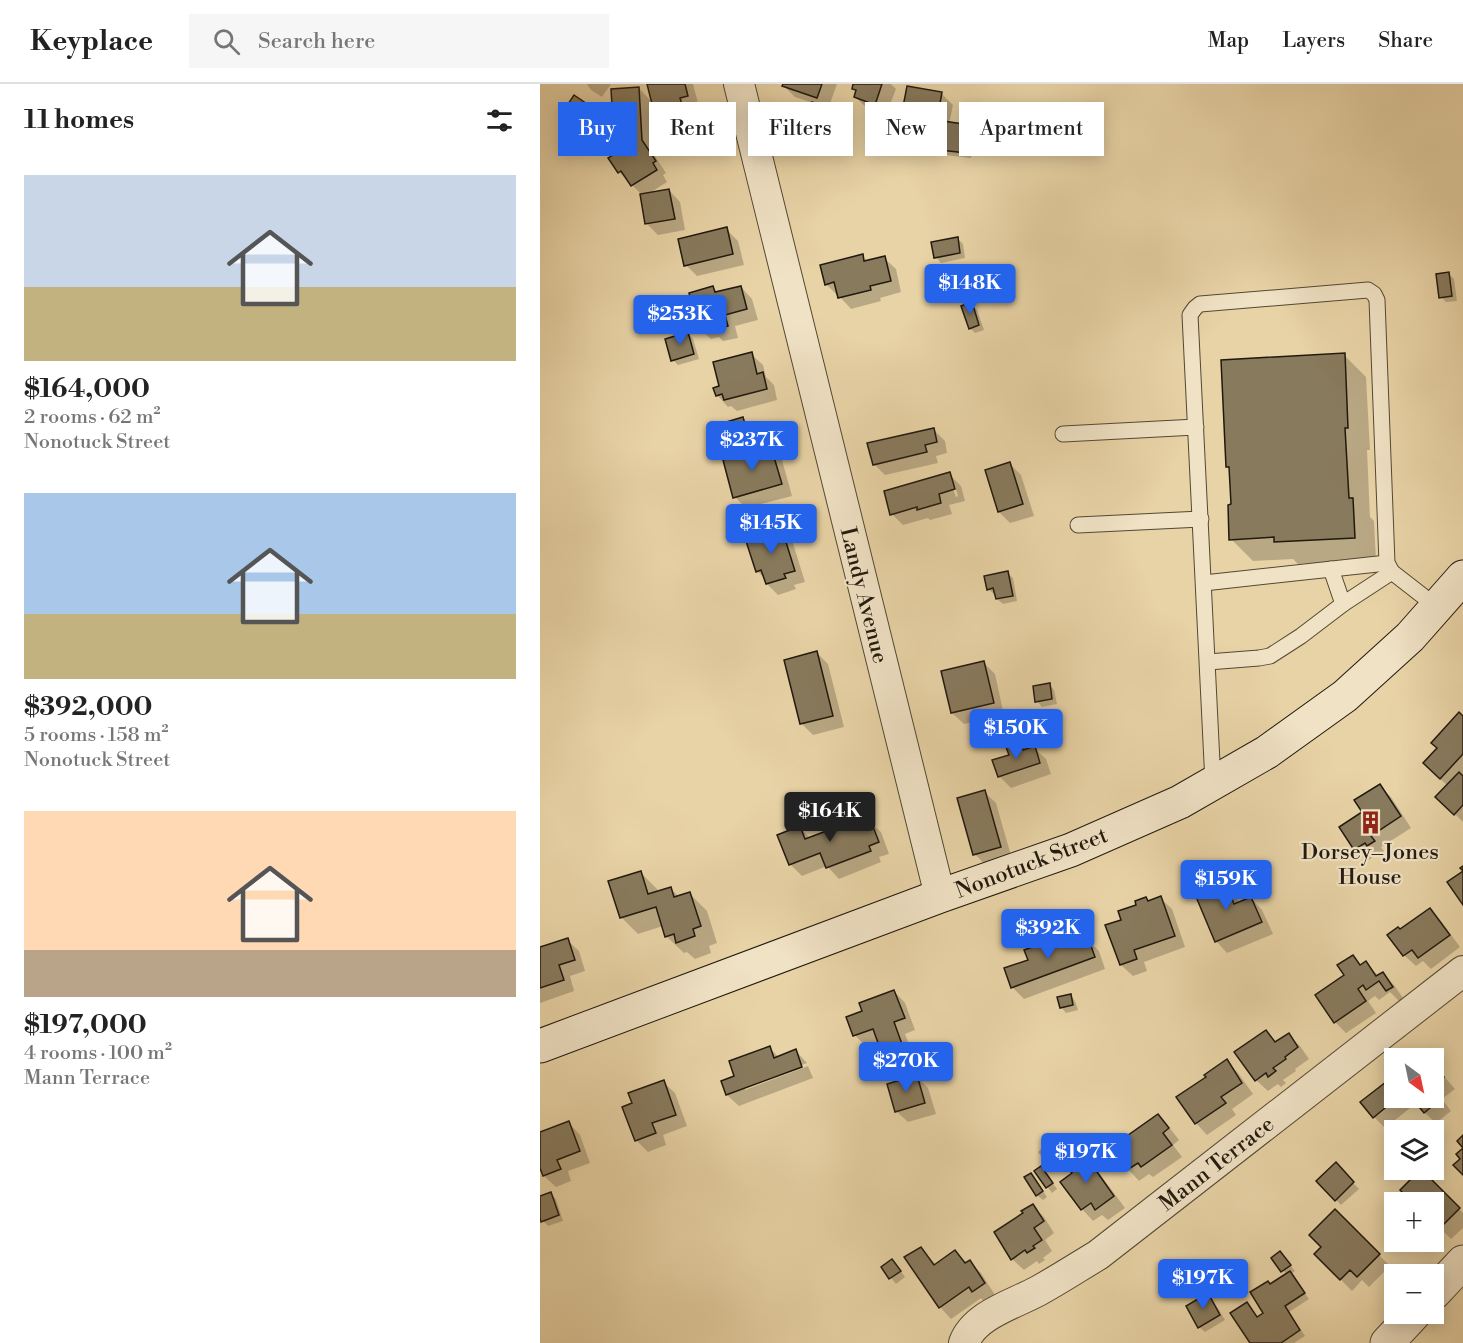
<!DOCTYPE html>
<html lang="en">
<head>
<meta charset="utf-8">
<style>
  :root { --surface:#fff; --page:#f6f6f6; --text:#222; --muted:#767676; --line:#e0e0e0; --accent:#2563eb }
  body { margin:0; font-family:"Libre Bodoni",serif; background:var(--page); color:var(--text); height:100vh; display:flex; flex-direction:column; font-size:22px; white-space:nowrap }
  * { box-sizing:border-box; margin:0 }
  p { font-size:20px; color:var(--muted) }
  .icon { flex:none; width:33px; height:33px; fill:none; stroke:currentColor; stroke-width:2; stroke-linecap:round; stroke-linejoin:round }
  .map { position:relative; flex:1; overflow:hidden }
  .drawer { display:flex; flex-direction:column; background:var(--surface); width:540px }
  .drawer>* { flex:none }
  .banner { position:absolute; left:18px; top:18px; width:570px; height:54px; display:flex; gap:12px }
  .needle { width:39px; rotate:147deg }
  .tools { position:absolute; left:844px; top:964px; display:grid; gap:12px }
  .tools a { display:grid; place-items:center; width:60px; height:60px; border-radius:0px; background:var(--surface); box-shadow:0 3px 15px #0003; font-size:30px }
  .price { position:absolute; translate:-50% -51px; padding:0 14px; border-radius:6px; background:var(--accent); color:#fff; font-size:20px; line-height:39px; filter:drop-shadow(0 2px 3px #0008) }
  .price::after { content:''; position:absolute; left:50%; top:36px; width:18px; height:14px; margin-left:-9px; background:inherit; clip-path:polygon(0 0,100% 0,50% 100%) }
  .price.active { background:#222; color:#fff }
  ul { padding:0; list-style:none }
  li { display:grid; align-content:center; gap:12px; height:318px; padding:0 24px }
  li span { display:grid; place-items:center; height:186px; border-radius:0px; color:#555 }
  li>.icon { margin-inline-start:auto }
  span .icon { width:108px; height:108px; fill:#fffc; stroke-width:1 }
  li b { font-size:26px }
  h2 { display:flex; justify-content:space-between; align-items:center; height:72px; padding:0 24px; font-size:26px }
  .tag { padding:0 21px; border-radius:0px; background:var(--surface); box-shadow:0 3px 15px #0003; font-size:21px; line-height:54px }
  .tag.active { background:var(--accent); color:#fff }
  header { display:flex; align-items:center; gap:36px; box-sizing:border-box; height:84px; padding:0 30px; background:var(--surface); border-bottom:2px solid var(--line) }
  header strong { font-size:28px }
  nav { display:flex; gap:33px; margin-inline-start:auto; font-size:21px }
  .search { width:420px; height:54px; background:var(--page); display:flex; align-items:center; gap:15px; box-sizing:border-box; padding:0 21px; border-radius:0px; color:var(--muted); font-size:22px }
  main { display:flex; flex:1; min-height:0 }
  .map>svg:first-child { display:block }
</style>
</head>
<body>
<header>
<strong>Keyplace</strong>
<div class="search"><svg class="icon" aria-label="search" viewBox="0 0 24 24"><circle cx="10" cy="10" r="6"/><path d="M15 15l6 6"/></svg>Search here</div>
<nav><a>Map</a><a>Layers</a><a>Share</a></nav>
</header>
<main>
<section class="drawer">
<h2>11 homes<svg class="icon" aria-label="filters" viewBox="0 0 24 24"><path d="M4 7h16M4 17h16"/><circle cx="9" cy="7" r="2"/><circle cx="15" cy="17" r="2"/></svg></h2>
<ul>
<li><span style="background:linear-gradient(#c9d6e8 60%,#c2b280 0)"><svg class="icon" aria-label="home" viewBox="0 0 24 24"><path d="M3 11l9-7 9 7M6 9v11h12V9"/></svg></span><div><b>$164,000</b><p>2 rooms · 62 m²</p><p>Nonotuck Street</p></div></li>
<li><span style="background:linear-gradient(#a9c7e8 65%,#c2b280 0)"><svg class="icon" aria-label="home" viewBox="0 0 24 24"><path d="M3 11l9-7 9 7M6 9v11h12V9"/></svg></span><div><b>$392,000</b><p>5 rooms · 158 m²</p><p>Nonotuck Street</p></div></li>
<li><span style="background:linear-gradient(#ffd9b3 75%,#b9a48a 0)"><svg class="icon" aria-label="home" viewBox="0 0 24 24"><path d="M3 11l9-7 9 7M6 9v11h12V9"/></svg></span><div><b>$197,000</b><p>4 rooms · 100 m²</p><p>Mann Terrace</p></div></li>
</ul>
</section>
<div class="map">
<svg width="923" height="1259" viewBox="0 0 923 1259">
  <rect width="100%" height="100%" fill="#e8d3a6"/>
  <filter id="stains"><feTurbulence type="fractalNoise" baseFrequency=".00333" numOctaves="4"/><feColorMatrix values="0 0 0 0 .2 0 0 0 0 .09 0 0 0 0 .02 0 0 0 .5 -.17"/></filter>
  <radialGradient id="worn" r=".72"><stop offset=".6" stop-color="#630" stop-opacity="0"/><stop offset="1" stop-color="#630" stop-opacity=".3"/></radialGradient>
  <g fill="#0003" fill-rule="evenodd">
    <path d="M47 0H71L62 13 51 6Z"/>
    <path d="M108 0H153L159 23 151 25 154 36 128 43 116 31Z"/>
    <path d="M244 0H297L288 25 292 27 298 32 290 55 270 49 265 43 273 19 255 13 244 2Z"/>
    <path d="M315 0H351L356 5 346 31 327 24 315 13 317 8 313 4Z"/>
    <path d="M99 4 110 16 113 69 126 89 123 91 127 98 108 110 129 106 140 118 145 146 118 151 107 140 101 110 79 88 70 75 92 61 81 62 70 51 74 23Z"/>
    <path d="M401 9 413 21 409 40 429 42 434 48 431 74 406 71 404 69V71L390 68 367 44 369 33 364 28Z"/>
    <path d="M46 21 52 26 43 39 40 37 36 43 22 32Z"/>
    <path d="M186 145 198 157 204 181 157 192 146 181Z"/>
    <path d="M417 154 423 160 425 174 401 179 396 173Z"/>
    <path d="M322 172 328 178 344 174 356 185 361 208 340 214 341 217 311 225 300 213 299 211H297L286 200Z"/>
    <path d="M909 190 914 195 917 217 906 218 901 213Z"/>
    <path d="M201 203 212 215 218 236 195 242 198 254 183 257 179 253 171 255 159 244 173 204 178 209Z"/>
    <path d="M431 220 437 226 444 246 435 249 430 244Z"/>
    <path d="M148 250 153 255 159 275 138 281 133 276Z"/>
    <path d="M211 270 223 281 226 293 234 301 237 316 197 327 191 322 188 323 177 311 181 303Z"/>
    <path d="M804 271 826 293 830 366H827L830 433 834 437 836 476 758 480 753 475 713 477 691 455 692 422 690 385 687 383Z"/>
    <path d="M202 335 214 346 220 367 230 364 242 376 252 412 206 424 195 413 192 375 182 365 175 343Z"/>
    <path d="M393 345 405 357 407 369 396 372 398 379 345 391 334 380Z"/>
    <path d="M470 380 481 391 494 432 470 439 459 428Z"/>
    <path d="M409 390 421 402 425 417 409 421 412 430 390 436 388 434 363 441 352 430ZM412 402H415L418 412 416 413Z"/>
    <path d="M240 444 252 456 265 498 254 501 256 505 238 511 227 500 226 495 217 487Z"/>
    <path d="M467 489 473 494 477 517 463 520 457 515 456 510H454L448 505Z"/>
    <path d="M277 569 288 580 304 643 273 651 261 639Z"/>
    <path d="M443 578 455 590 464 631 424 640 412 629Z"/>
    <path d="M509 600 514 606 517 620 502 623 497 617Z"/>
    <path d="M923 634V738L898 713 908 702 896 691Z"/>
    <path d="M480 659 486 666 494 664 506 675 511 690 471 704 459 692 471 671Z"/>
    <path d="M840 702 851 713 871 744 841 763 845 769 840 772 837 770 827 777 815 766 801 743 824 729Z"/>
    <path d="M444 708 456 719 472 775 446 782 435 770Z"/>
    <path d="M317 736 321 740 329 737 341 748 349 770 339 773 341 778 299 795 287 782 262 792 250 780 260 744 271 755Z"/>
    <path d="M101 789 118 806 119 808 131 805 139 813 150 810 167 827 177 859 169 862 171 869 155 875 147 868 144 869 126 852 123 842 98 850 81 833Z"/>
    <path d="M683 797 695 809 699 819 711 814 722 826 733 850 687 869 676 857Z"/>
    <path d="M620 814 632 825 645 863 604 878 607 887 593 892 581 881 567 842 583 836 609 818Z"/>
    <path d="M890 826 901 837 920 863 891 885 883 877 876 882 864 871Z"/>
    <path d="M519 855 527 863 548 856 559 867 565 885 484 915 472 903 490 877Z"/>
    <path d="M27 856 39 867 45 887 30 892 34 907 0 919V865Z"/>
    <path d="M812 873 821 882 826 879 839 893 842 890 854 901 863 914 859 917 850 908 839 916 835 912 828 917 836 929 806 949 795 938 806 891Z"/>
    <path d="M354 907 365 919 375 946 365 950 373 971 354 978 343 967 339 958 326 963 315 951 324 928Z"/>
    <path d="M530 911 535 917 538 926 526 929 521 923Z"/>
    <path d="M726 948 737 959 748 951 760 962 769 975 755 985 756 987 743 996 746 999 741 1003 738 1000 728 1007 716 996Z"/>
    <path d="M229 964 239 973 256 967 267 979 205 1003V1006L268 982 273 994 199 1022 187 1011 183 998 196 993Z"/>
    <path d="M686 977 698 989 713 1010 692 1025 696 1031 667 1051 656 1039 668 994Z"/>
    <path d="M894 981 915 1005 902 1015 911 1027 896 1039 875 1020 845 1044 834 1033 855 992V1014H894Z"/>
    <path d="M377 993 388 1004 396 1030 368 1038 356 1027Z"/>
    <path d="M123 998 135 1009 147 1042 123 1051 126 1061 108 1068 96 1056 94 1020Z"/>
    <path d="M618 1032 629 1043 639 1056 633 1061 642 1073 613 1093 609 1090 599 1097 588 1085Z"/>
    <path d="M29 1039 40 1051 50 1079 28 1087 31 1097 16 1103 4 1092 0 1080V1050Z"/>
    <path d="M501 1065 510 1075 506 1078 498 1068Z"/>
    <path d="M542 1070 554 1082 585 1124 568 1136 562 1131 553 1137 542 1125 522 1098 534 1089Z"/>
    <path d="M796 1081 819 1105 801 1121 778 1097Z"/>
    <path d="M496 1087 506 1089 517 1105 512 1109Z"/>
    <path d="M881 1087 923 1129V1144L911 1155 894 1138V1119H875Z"/>
    <path d="M491 1091 496 1096 507 1113 503 1116 497 1111Z"/>
    <path d="M10 1109 16 1115 23 1137 8 1142 3 1137 0 1130V1113Z"/>
    <path d="M492 1122 504 1133 514 1149 505 1156 512 1167 503 1174 505 1176 499 1180 497 1177 484 1186 472 1175 485 1130Z"/>
    <path d="M795 1127 850 1182 829 1203 822 1196 812 1207 776 1170 783 1163Z"/>
    <path d="M381 1164 396 1181 415 1168 427 1179 429 1178 441 1189 455 1211 444 1218 441 1214 411 1235 400 1223Z"/>
    <path d="M740 1169 755 1187 751 1190 769 1215 749 1228 765 1252 754 1259H711L707 1220 718 1234 725 1229 730 1202 747 1191 733 1174Z"/>
    <path d="M357 1182 365 1193 356 1200 343 1184Z"/>
    <path d="M667 1211 673 1216 685 1236 665 1248 659 1243Z"/>
  </g>
  <g fill="#887a5d" stroke="#21190e" stroke-width="1.5">
    <path d="M107 0H145L148 12 140 14 143 24 115 32Z"/>
    <path d="M243 0H282L277 14 242 2Z"/>
    <path d="M313 0H342L335 21 314 13 316 6 312 5Z"/>
    <path d="M367 2 402 8 393 60 377 58 379 47 366 44 368 29 362 28Z"/>
    <path d="M99 3 102 56 116 77 113 79 117 86 91 102 81 87 78 89 68 74 88 62 87 50 68 51 66 22H72L71 5Z"/>
    <path d="M34 11 47 20 37 35 34 33 30 39 20 32Z"/>
    <path d="M272 18 293 26 285 51 263 44Z"/>
    <path d="M403 37 430 41 426 69 400 66Z"/>
    <path d="M129 105 135 135 105 140 100 110Z"/>
    <path d="M187 143 193 170 144 182 138 155Z"/>
    <path d="M418 153 420 169 394 174 391 158Z"/>
    <path d="M323 170 324 177 345 172 351 197 330 202 331 206 298 214 294 198 285 201 280 181Z"/>
    <path d="M909 188 912 212 899 214 896 190Z"/>
    <path d="M173 202 175 208 201 202 207 225 185 231 188 242 171 247 169 241 158 244 149 209Z"/>
    <path d="M432 218 439 241 429 245 421 222Z"/>
    <path d="M148 248 154 270 131 277 125 255Z"/>
    <path d="M212 268 217 290 223 288 227 305 184 316 182 310 176 312 173 304 179 302 173 278Z"/>
    <path d="M805 269 808 344H805L809 414H813L815 454 734 458V453L689 456 688 421 691 420 689 383H686L681 276Z"/>
    <path d="M203 333 210 357 180 365 173 342Z"/>
    <path d="M394 344 397 358 385 361 387 368 333 381 327 359Z"/>
    <path d="M231 363 242 400 193 414 183 376Z"/>
    <path d="M470 378 483 420 458 428 445 386Z"/>
    <path d="M410 388 415 405 399 410 401 419 377 426V423L350 431 344 407Z"/>
    <path d="M241 442 255 487 244 490 246 494 226 500 221 486 216 488 205 454Z"/>
    <path d="M468 487 473 512 456 515 453 504 447 506 444 492Z"/>
    <path d="M277 567 293 632 260 640 244 576Z"/>
    <path d="M444 577 454 619 411 629 401 587Z"/>
    <path d="M510 599 512 615 495 618 493 602Z"/>
    <path d="M919 628 923 632V670L900 695 883 679 897 664 891 659Z"/>
    <path d="M480 658 483 666 495 662 500 679 458 693 452 676 469 671 466 663Z"/>
    <path d="M919 688 923 692V721L914 731 895 713Z"/>
    <path d="M840 700 861 732 831 752 835 757 827 762 825 759 814 766 799 743 822 728 814 716Z"/>
    <path d="M445 706 461 763 433 771 417 714Z"/>
    <path d="M318 735 319 739 330 735 339 758 329 762 331 767 286 784 280 769 249 781 237 751 260 742 265 755Z"/>
    <path d="M923 782V821L907 798 923 787 920 784Z"/>
    <path d="M101 787 108 810 131 803 134 813 150 808 161 842 153 845 155 852 136 859 134 850 125 853 116 823 80 834 68 797Z"/>
    <path d="M684 795 694 820 711 813 722 838 675 858 654 808Z"/>
    <path d="M621 812 635 852 594 866 597 875 580 881 565 841 581 836 578 827 596 821 595 817 606 813 608 817Z"/>
    <path d="M890 824 910 851 878 874 872 866 863 872 847 851 858 843 860 845Z"/>
    <path d="M520 853 523 863 548 854 555 873 471 904 464 884 488 876 484 866Z"/>
    <path d="M28 854 35 876 19 881 24 896 0 904V863Z"/>
    <path d="M813 871 820 881 826 877 836 892 843 888 853 903 846 907 839 897 826 906 823 901 818 905 826 917 794 939 775 911 804 891 797 881Z"/>
    <path d="M354 906 365 934 354 938 362 960 341 967 333 945 313 952 306 933 322 927 319 919Z"/>
    <path d="M531 910 533 921 520 924 517 913Z"/>
    <path d="M726 946 735 958 749 949 758 963 745 973 746 975 733 984 736 987 728 993 726 989 715 997 694 968Z"/>
    <path d="M230 962 234 974 256 965 262 983 186 1011 181 997 194 992 189 977Z"/>
    <path d="M687 975 702 999 681 1013 686 1019 655 1040 636 1013 666 993 664 991Z"/>
    <path d="M894 981 904 993 894 1002Z"/>
    <path d="M377 991 385 1019 355 1028 347 1000Z"/>
    <path d="M855 991V1014H857L833 1034 820 1018Z"/>
    <path d="M124 996 136 1031 112 1039 116 1049 95 1057 82 1023 92 1019 88 1009Z"/>
    <path d="M894 1006 901 1015 884 1029 875 1018 872 1020 868 1014H894Z"/>
    <path d="M618 1030 629 1044 623 1049 632 1061 601 1083 598 1079 587 1086 570 1064Z"/>
    <path d="M29 1037 40 1067 17 1076 21 1085 3 1092 0 1084V1048Z"/>
    <path d="M923 1051V1091L913 1081 920 1075 916 1070 923 1064 917 1057Z"/>
    <path d="M543 1068 574 1112 555 1126 551 1119 541 1126 520 1098 532 1089 525 1081Z"/>
    <path d="M796 1078 814 1098 795 1117 776 1097Z"/>
    <path d="M501 1082 513 1099 506 1104 494 1087Z"/>
    <path d="M880 1086H882L920 1124 899 1145 894 1140V1119H873L860 1106Z"/>
    <path d="M491 1089 503 1107 496 1112 484 1093Z"/>
    <path d="M11 1108 19 1131 1 1138 0 1134V1112Z"/>
    <path d="M493 1120 504 1137 494 1144 502 1156 493 1162 495 1164 487 1169 485 1166 471 1176 454 1148 483 1129 481 1127Z"/>
    <path d="M795 1125 840 1170 817 1193 810 1186 800 1196 774 1170 781 1163 769 1151Z"/>
    <path d="M381 1163 394 1181 415 1166 425 1179 430 1176 445 1199 432 1208 429 1203 399 1224 364 1173Z"/>
    <path d="M740 1167 751 1181 741 1188 731 1174Z"/>
    <path d="M352 1175 361 1187 349 1195 341 1183Z"/>
    <path d="M750 1187 765 1209 745 1222 760 1246 741 1259H710L690 1229 707 1218 717 1233 723 1229 710 1208 728 1197 730 1200Z"/>
    <path d="M668 1209 680 1231 658 1244 646 1222Z"/>
  </g>
  <g fill="none" stroke-linecap="round" stroke-linejoin="round">
    <defs>
      <g id="service">
        <path d="M523 350 656 343"/>
        <path d="M538 441 661 435"/>
        <path d="M791 485 803 520"/>
        <path d="M664 499 847 479"/>
        <path d="M668 578 719 574 730 572 761 552 803 520 852 488"/>
        <path d="M673 699 650 231 655 224 660 220 828 206 834 210 837 216 847 479 852 488 897 523"/>
      </g>
      <g id="minor">
        <path d="M199 0 400 812"/>
        <path d="M424 1259C434 1231 474 1220 498 1207 518 1196 538 1183 558 1171L923 887"/>
      </g>
      <g id="tertiary">
        <path d="M894 1209 923 1178"/>
        <path d="M847 1259 874 1230"/>
      </g>
      <path id="secondary" d="M0 962 400 812 531 766 640 718 727 668 805 612 870 553 923 493"/>
    </defs>
    <use href="#service" stroke="#534834" stroke-width="17"/>
    <use href="#minor" stroke="#534834" stroke-width="32"/>
    <use href="#tertiary" stroke="#534834" stroke-width="35"/>
    <use href="#secondary" stroke="#21190e" stroke-width="35"/>
    <use href="#service" stroke="#f0e2c5" stroke-width="15"/>
    <use href="#minor" stroke="#f0e2c5" stroke-width="30"/>
    <use href="#tertiary" stroke="#f0e2c5" stroke-width="33"/>
    <use href="#secondary" stroke="#f0e2c5" stroke-width="33"/>
  </g>
  <defs>
    <symbol id="building-bare" viewBox="-9 -9 18 18"><path d="M-4-6H4V6H1V3H-1V6H-4ZM-2.5-4.3h1.7v1.8h-1.7ZM.8-4.3h1.7v1.8H.8ZM-2.5-1h1.7V.8h-1.7ZM.8-1h1.7V.8H.8Z" fill="#8f2418" stroke="#f0e2c5" stroke-width="2.5" paint-order="stroke"/></symbol>
  </defs>
  <g fill-rule="evenodd">
    <use href="#building-bare" x="814" y="722" width="33" height="33"/>
  </g>
  <g text-anchor="middle" stroke-width="4.5" stroke-linejoin="round" paint-order="stroke">
    <g font-size="22" fill="#21190e" stroke="#f0e2c5">
      <text transform="translate(325 511) rotate(76)" y="8">Landy Avenue</text>
      <text transform="translate(491 778) rotate(-21)" y="8">Nonotuck Street</text>
      <text transform="translate(676 1079) rotate(-38)" y="8">Mann Terrace</text>
    </g>
    <g font-size="22" fill="#21190e" stroke="#f0e2c5">
      <text x="830" y="775">Dorsey–Jones<tspan x="830" dy="25">House</tspan></text>
    </g>
  </g>
  <rect width="100%" height="100%" filter="url(#stains)"/>
  <rect width="100%" height="100%" fill="url(#worn)"/>
</svg>
<div class="tools">
<a><svg class="needle" viewBox="-14 -14 28 28"><path d="M0-13l5 13h-10z" fill="#e53935"/><path d="M0 13l5-13h-10z" fill="#767676"/></svg></a>
<a><svg class="icon" aria-label="layers" viewBox="0 0 24 24"><path d="M12 4l9 5-9 5-9-5zM3 14l9 5 9-5"/></svg></a>
<a>+</a>
<a>−</a>
</div>
<b class="price" style="left:430px;top:231px">$148K</b>
<b class="price" style="left:140px;top:262px">$253K</b>
<b class="price" style="left:212px;top:388px">$237K</b>
<b class="price" style="left:231px;top:471px">$145K</b>
<b class="price" style="left:476px;top:676px">$150K</b>
<b class="price active" style="left:290px;top:759px">$164K</b>
<b class="price" style="left:686px;top:827px">$159K</b>
<b class="price" style="left:508px;top:876px">$392K</b>
<b class="price" style="left:366px;top:1009px">$270K</b>
<b class="price" style="left:546px;top:1100px">$197K</b>
<b class="price" style="left:663px;top:1226px">$197K</b>
<div class="banner">
<a class="tag active">Buy</a>
<a class="tag">Rent</a>
<a class="tag">Filters</a>
<a class="tag">New</a>
<a class="tag">Apartment</a>
</div>
</div>
</main>
</body>
</html>
